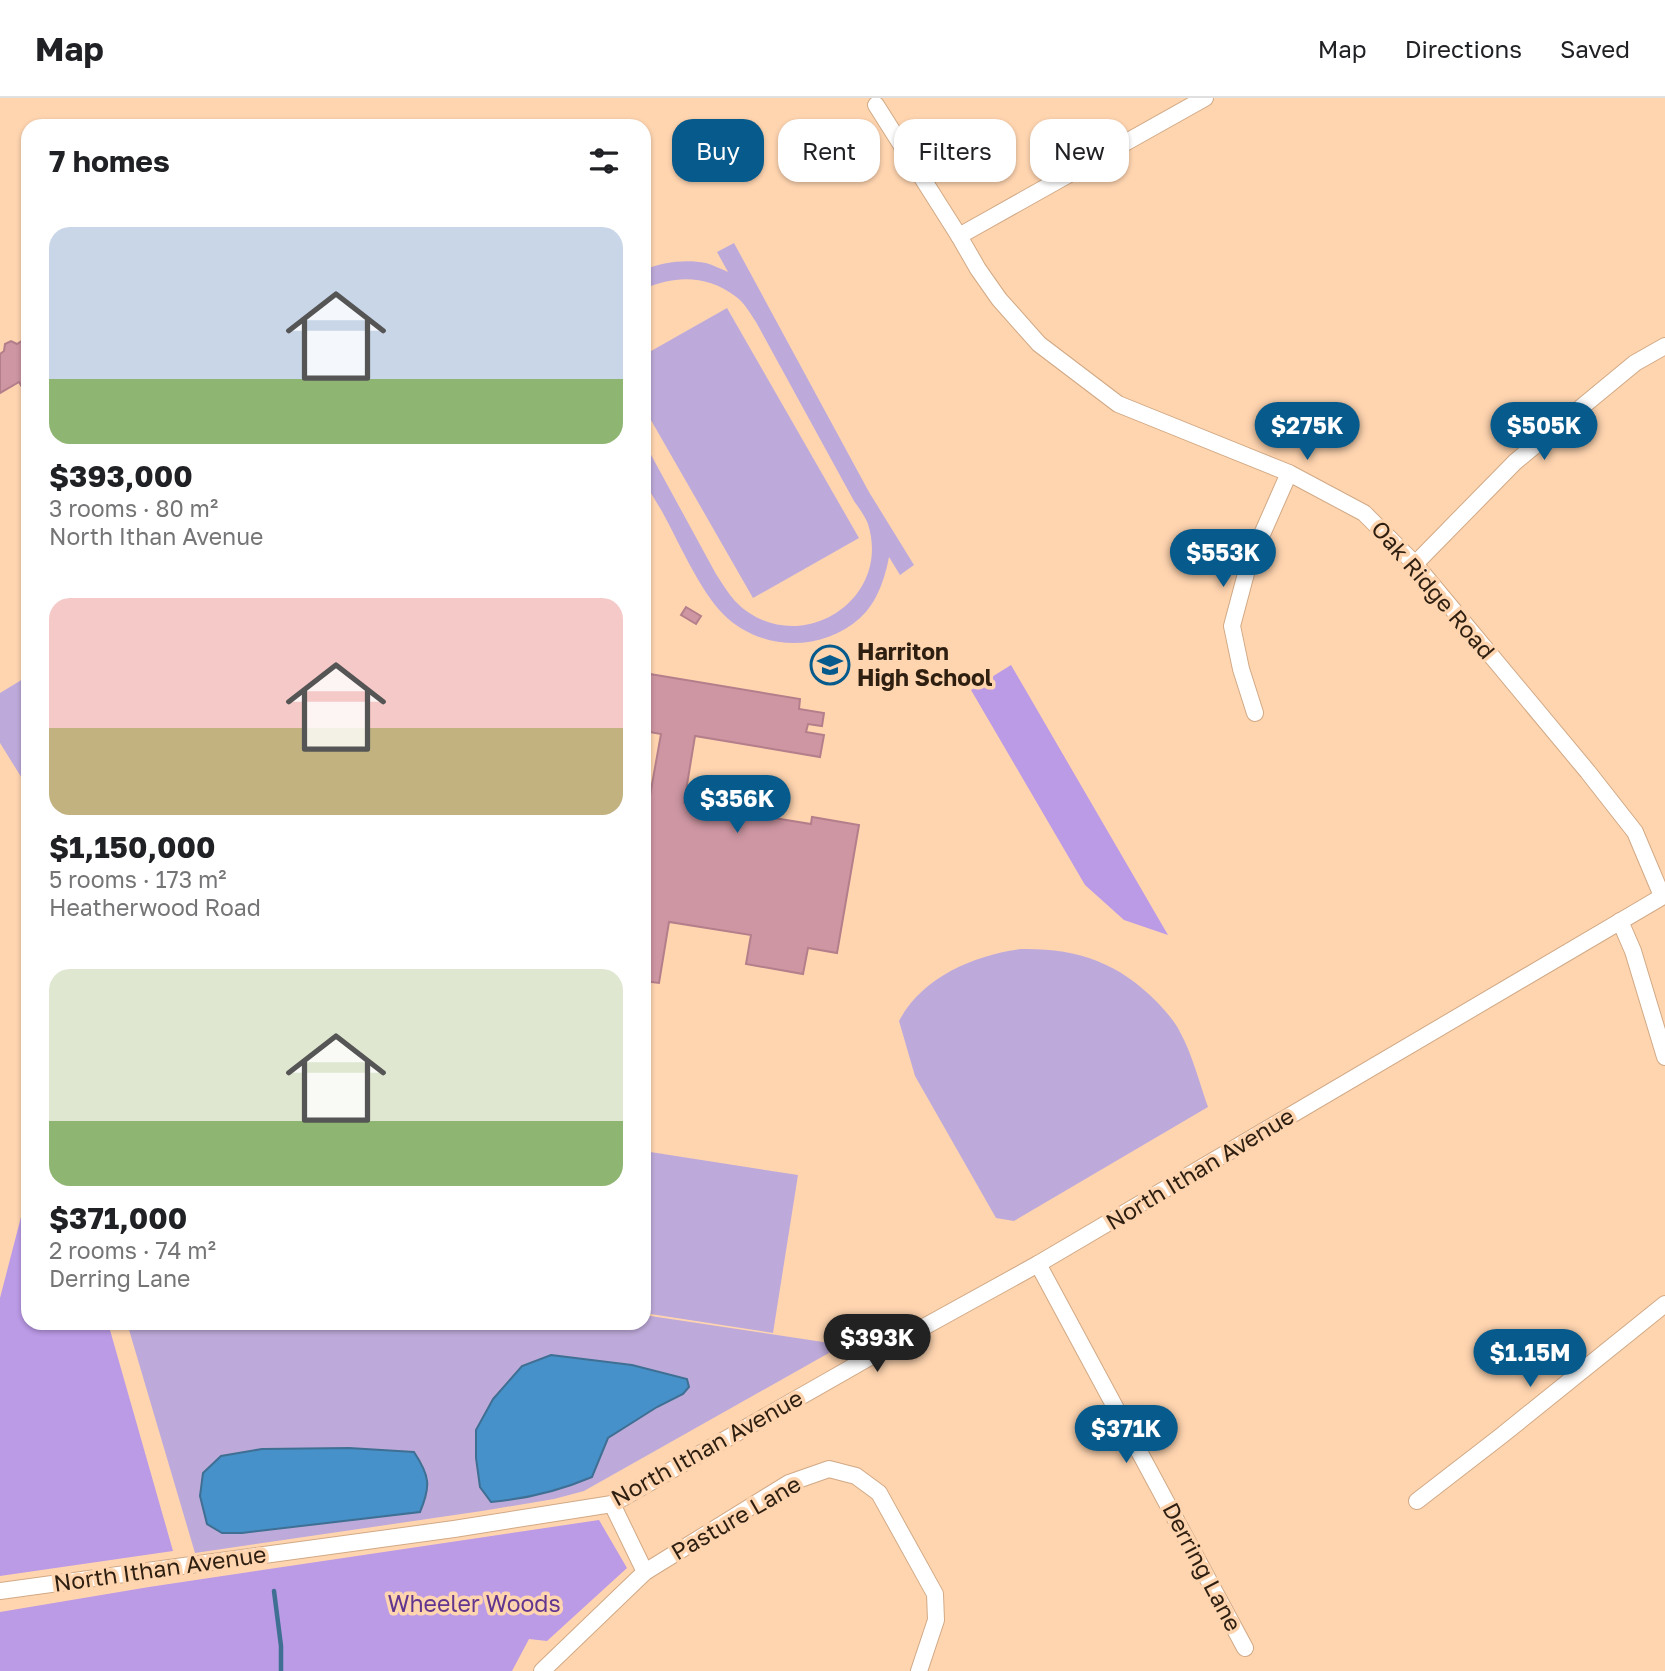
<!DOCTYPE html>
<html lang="en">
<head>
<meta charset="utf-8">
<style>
  :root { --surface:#fff; --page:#f6f6f6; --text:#202124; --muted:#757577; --line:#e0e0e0; --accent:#065a8c }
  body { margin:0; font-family:"Golos Text",sans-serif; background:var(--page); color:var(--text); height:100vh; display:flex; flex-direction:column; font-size:26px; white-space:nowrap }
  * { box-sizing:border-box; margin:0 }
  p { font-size:23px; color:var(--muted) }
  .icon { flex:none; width:38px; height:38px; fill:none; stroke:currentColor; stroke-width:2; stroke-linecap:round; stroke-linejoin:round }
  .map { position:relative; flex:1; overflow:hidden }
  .details { position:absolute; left:21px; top:21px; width:630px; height:1211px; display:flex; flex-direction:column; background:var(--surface); border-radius:21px; box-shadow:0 2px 5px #0004 }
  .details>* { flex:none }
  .guide { position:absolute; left:672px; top:21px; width:665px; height:63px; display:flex; gap:14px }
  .price { position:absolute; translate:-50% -60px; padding:0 16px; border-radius:24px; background:var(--accent); color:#fff; font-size:23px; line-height:46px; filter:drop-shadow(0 2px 4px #0008) }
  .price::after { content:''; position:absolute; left:50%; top:42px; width:21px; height:16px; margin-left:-10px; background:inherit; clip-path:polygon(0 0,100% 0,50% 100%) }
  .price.selected { background:#222; color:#fff }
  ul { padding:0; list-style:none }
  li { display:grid; align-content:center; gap:14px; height:371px; padding:0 28px }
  li span { display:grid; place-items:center; height:217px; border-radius:21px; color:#555 }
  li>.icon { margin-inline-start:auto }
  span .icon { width:126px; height:126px; fill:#fffc; stroke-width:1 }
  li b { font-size:30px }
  h2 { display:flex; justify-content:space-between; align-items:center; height:84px; padding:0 28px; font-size:30px }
  .tag { padding:0 24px; border-radius:21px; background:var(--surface); box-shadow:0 2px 5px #0004; font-size:24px; line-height:63px }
  .tag.selected { background:var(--accent); color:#fff }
  header { display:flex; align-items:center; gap:42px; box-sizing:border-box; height:98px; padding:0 35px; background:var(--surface); border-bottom:2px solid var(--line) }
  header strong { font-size:33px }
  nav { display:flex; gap:38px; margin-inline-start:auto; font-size:24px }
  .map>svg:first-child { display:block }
</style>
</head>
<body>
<header>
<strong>Map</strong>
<nav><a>Map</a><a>Directions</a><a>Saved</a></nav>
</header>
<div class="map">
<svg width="1665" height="1573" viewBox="0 0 1665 1573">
  <rect width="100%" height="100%" fill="#ffd5b0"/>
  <g fill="#beaada">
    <path d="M734 145 869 394 914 467 900 477 889 459C885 480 877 505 860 520 821 555 760 553 723 516 700 492 681 449 665 419 659 407 649 394 645 382 641 371 644 355 644 344L716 476C722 485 728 495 735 503 793 563 893 506 868 426 865 418 859 410 854 403L756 224C750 215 744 204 735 198 707 177 675 177 644 191V172C662 164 686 161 706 165 713 167 721 171 728 174L717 154Z"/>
    <path d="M727 210 859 440 753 500 644 310V257Z"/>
    <path d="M28 578V690L0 645V595Z"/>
    <path d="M1021 851C1076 850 1118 864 1157 904 1166 914 1174 922 1180 934 1193 958 1199 984 1208 1009L1014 1123 996 1120 915 978 899 923C922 879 974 857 1021 851Z"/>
    <path d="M644 1053 798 1077 773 1235 644 1215Z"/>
    <path d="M644 1217 843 1247 584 1393 554 1401 482 1413 195 1455 127 1225H644Z"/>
  </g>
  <g fill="#bb9ae6">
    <path d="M1011 567 1168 837 1124 822 1085 787 971 592Z"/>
    <path d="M28 1092V1225H108L173 1453 0 1478V1200Z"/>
    <path d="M599 1422 627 1470 547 1543 529 1541 512 1573H0V1514L149 1489Z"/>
  </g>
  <g fill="#4691ca" stroke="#3f6f92" stroke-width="2">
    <path d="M551 1257 632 1267 687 1281 689 1289 683 1296 657 1309 608 1340 592 1379C559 1393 526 1401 491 1404L480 1389 476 1360V1332L493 1301 522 1268Z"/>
    <path d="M349 1350 414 1354C430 1378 431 1388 420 1414L242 1435H222L207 1426 200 1398 203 1375 221 1358 262 1351Z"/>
  </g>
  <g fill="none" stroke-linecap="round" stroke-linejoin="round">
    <path stroke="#3f6f92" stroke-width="4.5" d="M274 1493 281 1548V1573"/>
  </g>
  <g fill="#cd96a2" stroke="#b47e8b" stroke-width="2">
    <path d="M28 239V285L22 289 19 284 0 295V256L4 253 5 246 11 243 17 246Z"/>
    <path d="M686 509 701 518 696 526 681 517Z"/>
    <path d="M644 575 800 601 799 611 824 615 822 628 808 626 806 634 824 637 820 659 695 638 684 705 811 726 812 719 859 727 837 855 808 850 803 876 746 866 751 837 669 824 659 885 644 883V731L661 636 644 633Z"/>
  </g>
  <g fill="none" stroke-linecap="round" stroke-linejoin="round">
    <defs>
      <g id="street">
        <path d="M876 7 959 138 978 171 999 201 1039 246 1118 306 1289 375 1364 415 1415 466 1588 674 1635 734 1662 798"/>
        <path d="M959 138 1205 0"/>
        <path d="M1415 466 1515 364 1635 265 1665 248"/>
        <path d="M1255 615 1241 571 1232 528 1248 468 1289 375"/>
        <path d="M1620 823 1633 853 1665 959"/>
        <path d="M1038 1166 1245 1550"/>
        <path d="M1417 1403 1501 1338 1665 1206"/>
        <path d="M612 1406 645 1474"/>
        <path d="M0 1493 454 1431 612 1406 884 1251 1038 1166 1665 797"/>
        <path d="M542 1573 645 1474 789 1385 829 1371 856 1378 879 1395 935 1496 936 1522 919 1573"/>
      </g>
    </defs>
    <use href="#street" stroke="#d1a985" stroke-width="18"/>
    <use href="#street" stroke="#fff" stroke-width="16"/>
  </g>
  <defs>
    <symbol id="school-ring" viewBox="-11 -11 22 22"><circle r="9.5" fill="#ffd5b0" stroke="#065a8c" stroke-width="1.5"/><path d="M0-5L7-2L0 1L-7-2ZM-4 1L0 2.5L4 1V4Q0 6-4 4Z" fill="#065a8c"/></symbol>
  </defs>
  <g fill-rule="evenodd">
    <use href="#school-ring" x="808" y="545" width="44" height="44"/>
  </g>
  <g text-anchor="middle" stroke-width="7" stroke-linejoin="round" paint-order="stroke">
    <g font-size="23" fill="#2e1f11" stroke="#ffd5b0">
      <text transform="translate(1433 492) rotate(49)" y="8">Oak Ridge Road</text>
      <text transform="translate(1200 1071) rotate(-31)" y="8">North Ithan Avenue</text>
      <text transform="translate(707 1350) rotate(-29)" y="8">North Ithan Avenue</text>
      <text transform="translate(736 1420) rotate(-30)" y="8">Pasture Lane</text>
      <text transform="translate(1202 1469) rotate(62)" y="8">Derring Lane</text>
      <text transform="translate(160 1471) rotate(-8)" y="8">North Ithan Avenue</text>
    </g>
    <g font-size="23" font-weight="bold" fill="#2e1f11" stroke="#ffd5b0" text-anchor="start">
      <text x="857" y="562">Harriton<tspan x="857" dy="26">High School</tspan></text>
    </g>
    <g font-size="23" fill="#62368f" stroke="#ffd5b0">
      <text x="474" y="1514">Wheeler Woods</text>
    </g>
  </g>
</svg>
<b class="price" style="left:1307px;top:364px">$275K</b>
<b class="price" style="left:1544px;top:364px">$505K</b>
<b class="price" style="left:1223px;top:491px">$553K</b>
<b class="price" style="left:737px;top:737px">$356K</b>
<b class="price selected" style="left:877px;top:1276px">$393K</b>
<b class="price" style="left:1530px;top:1291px">$1.15M</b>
<b class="price" style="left:1126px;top:1367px">$371K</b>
<div class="guide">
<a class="tag selected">Buy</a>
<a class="tag">Rent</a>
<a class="tag">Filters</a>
<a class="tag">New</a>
</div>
<section class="details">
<h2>7 homes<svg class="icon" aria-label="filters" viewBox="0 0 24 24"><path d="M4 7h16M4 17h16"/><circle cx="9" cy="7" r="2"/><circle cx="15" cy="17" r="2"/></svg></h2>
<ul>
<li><span style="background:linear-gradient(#c9d6e8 70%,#8fb573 0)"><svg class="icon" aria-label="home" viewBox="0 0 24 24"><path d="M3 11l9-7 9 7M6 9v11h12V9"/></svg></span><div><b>$393,000</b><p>3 rooms · 80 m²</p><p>North Ithan Avenue</p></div></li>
<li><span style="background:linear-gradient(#f6c9c9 60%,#c2b280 0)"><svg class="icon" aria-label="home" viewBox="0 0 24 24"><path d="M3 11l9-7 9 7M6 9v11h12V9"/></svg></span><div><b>$1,150,000</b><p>5 rooms · 173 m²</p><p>Heatherwood Road</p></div></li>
<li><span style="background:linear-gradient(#dfe7d0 70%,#8fb573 0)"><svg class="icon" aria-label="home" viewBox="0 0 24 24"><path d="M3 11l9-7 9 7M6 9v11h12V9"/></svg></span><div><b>$371,000</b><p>2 rooms · 74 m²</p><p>Derring Lane</p></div></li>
</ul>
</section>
</div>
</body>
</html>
